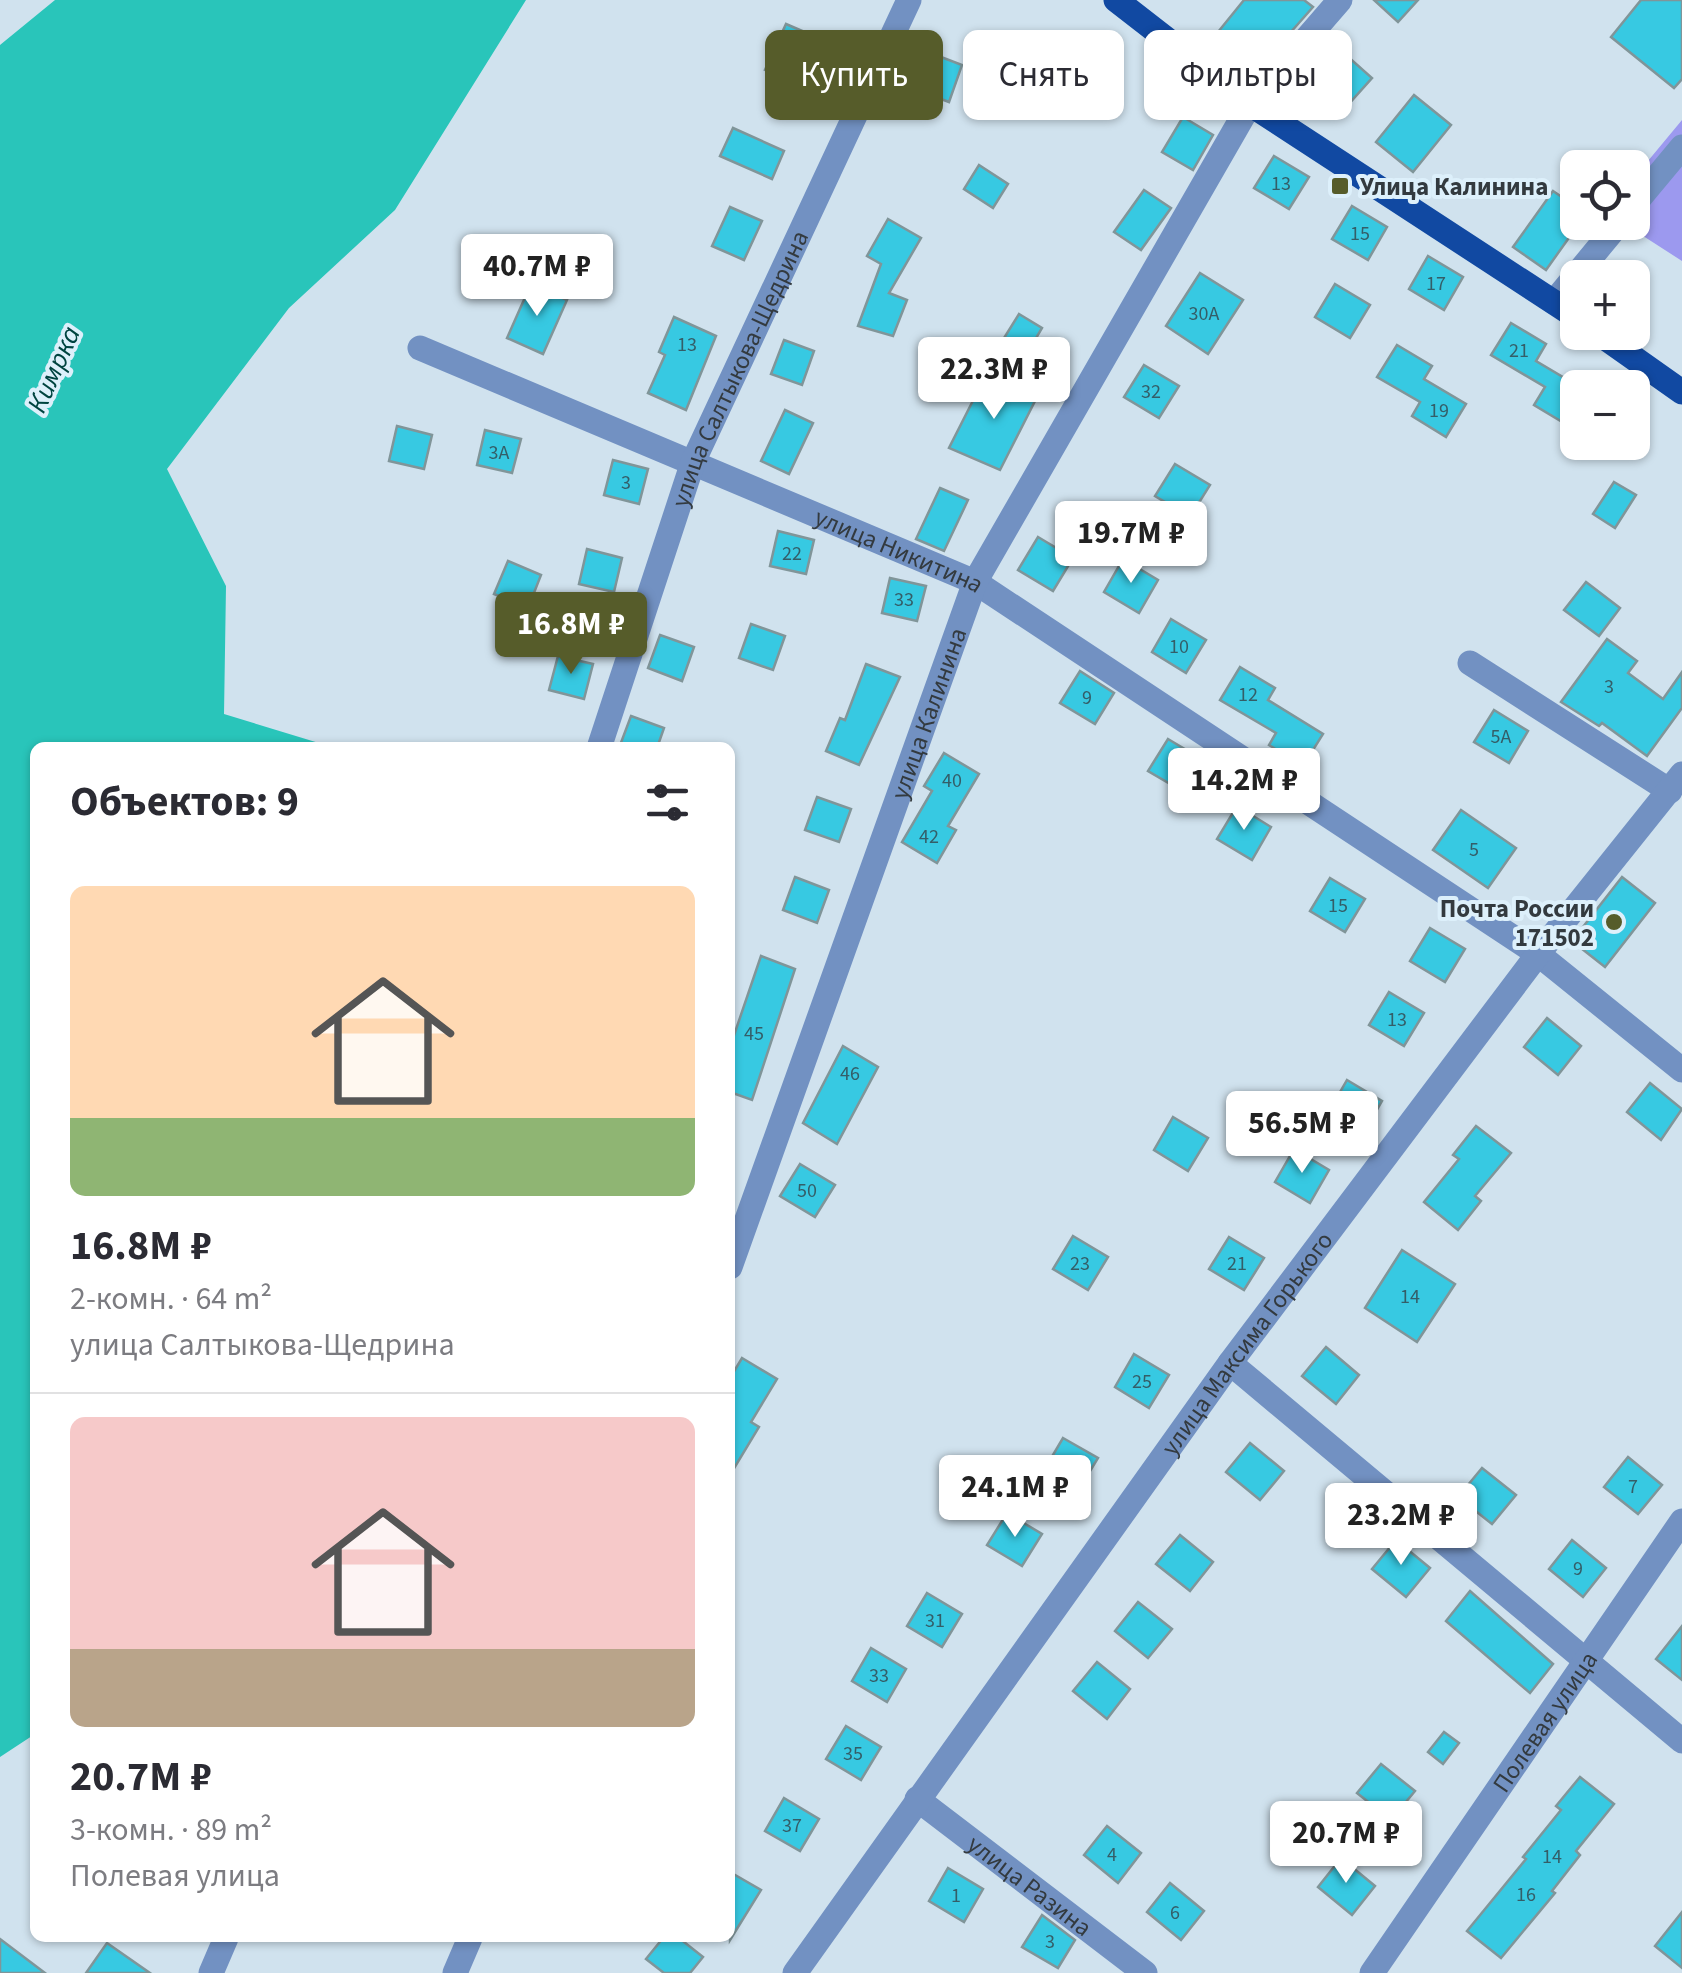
<!DOCTYPE html>
<html lang="ru">
<head>
<meta charset="utf-8">
<style>
  :root { --surface:#fff; --page:#f2f2f3; --text:#2b2b33; --muted:#7c7c81; --line:#e1e1e2; --accent:#565c2a }
  body { margin:0; font-family:"Source Sans 3",sans-serif; background:var(--page); color:var(--text); height:100vh; display:flex; flex-direction:column; font-size:38px; white-space:nowrap }
  * { box-sizing:border-box; margin:0 }
  p { font-size:32px; color:var(--muted) }
  .icon { flex:none; width:55px; height:55px; fill:none; stroke:currentColor; stroke-width:2; stroke-linecap:round; stroke-linejoin:round }
  .map { position:relative; flex:1; overflow:hidden }
  .drawer { position:absolute; left:30px; top:742px; width:705px; height:1200px; display:flex; flex-direction:column; background:var(--surface); border-radius:15px; box-shadow:0 2px 8px #0004 }
  .drawer>* { flex:none }
  .guide { position:absolute; left:765px; top:30px; width:765px; height:90px; display:flex; gap:20px }
  .controls { position:absolute; left:1560px; top:150px; display:grid; gap:20px }
  .controls a { display:grid; place-items:center; width:90px; height:90px; border-radius:15px; background:var(--surface); box-shadow:0 2px 8px #0004; font-size:50px }
  .price { position:absolute; translate:-50% -85px; padding:0 22px; border-radius:10px; background:#fff; color:#222; font-size:32px; line-height:65px; filter:drop-shadow(0 2px 5px #0008) }
  .price::after { content:''; position:absolute; left:50%; top:60px; width:30px; height:22px; margin-left:-15px; background:inherit; clip-path:polygon(0 0,100% 0,50% 100%) }
  .price.on { background:var(--accent); color:#fff }
  ul { padding:0; list-style:none }
  li { display:grid; align-content:center; gap:20px; height:530px; padding:0 40px }
  li+li { border-top:2px solid var(--line) }
  li span { display:grid; place-items:center; height:310px; border-radius:15px; color:#555 }
  li>.icon { margin-inline-start:auto }
  span .icon { width:180px; height:180px; fill:#fffc; stroke-width:1 }
  li b { font-size:42px }
  h2 { display:flex; justify-content:space-between; align-items:center; height:120px; padding:0 40px; font-size:42px }
  .pill { padding:0 35px; border-radius:15px; background:var(--surface); box-shadow:0 2px 8px #0004; font-size:35px; line-height:90px }
  .pill.on { background:var(--accent); color:#fff }
  .map>svg:first-child { display:block }
</style>
</head>
<body>
<div class="map">
<svg width="1682" height="1973" viewBox="0 0 1682 1973">
  <rect width="100%" height="100%" fill="#d0e2ee"/>
  <path fill="#9c99ef" d="M1682 120V261L1623 223 1632 222 1633 179Z"/>
  <path fill="#29c5ba" d="M55 0H526L395 210 289 308 167 469 226 586 224 714 332 747 35 748V1734L0 1757V45Z"/>
  <g fill="#37c9e2" stroke="#809599" stroke-width="2.5">
    <path d="M1244 0H1304L1313 7 1260 67 1218 32Z"/>
    <path d="M1374 0H1418L1398 22Z"/>
    <path d="M1641 0H1682V79L1674 88 1611 37Z"/>
    <path d="M786 24 837 46 816 93 765 70Z"/>
    <path d="M1328 39 1372 78 1338 116 1294 77Z"/>
    <path d="M928 52 962 65 949 102 915 89Z"/>
    <path d="M1414 95 1451 125 1413 172 1376 142Z"/>
    <path d="M1183 117 1213 135 1193 170 1162 152Z"/>
    <path d="M733 128 784 151 772 179 720 156Z"/>
    <path d="M1274 156 1309 177 1289 209 1254 188Z"/>
    <path d="M979 165 1008 184 993 208 964 189Z"/>
    <path d="M1144 190 1171 208 1141 250 1114 232Z"/>
    <path d="M1553 191 1578 208V225L1546 270 1513 247Z"/>
    <path d="M1352 206 1387 227 1368 260 1332 239Z"/>
    <path d="M730 207 762 221 744 260 712 246Z"/>
    <path d="M888 219 921 238 889 293 907 300 893 336 858 326 881 264 867 256Z"/>
    <path d="M1428 256 1463 277 1444 310 1409 289Z"/>
    <path d="M1200 273 1243 300 1208 354 1166 326Z"/>
    <path d="M531 284 567 300 543 354 507 338Z"/>
    <path d="M1335 284 1370 305 1350 338 1315 317Z"/>
    <path d="M1019 314 1042 328 1028 352 1004 338Z"/>
    <path d="M674 317 716 336 686 410 648 393 665 355 659 352Z"/>
    <path d="M1511 323 1546 344 1536 361 1578 386V412L1569 426 1534 405 1545 387 1491 355Z"/>
    <path d="M784 340 814 351 802 385 771 374Z"/>
    <path d="M1397 345 1432 366 1424 379 1466 404 1446 437 1412 416 1420 402 1377 377Z"/>
    <path d="M1144 365 1179 386 1159 418 1124 397Z"/>
    <path d="M987 373 1038 395 1000 470 949 448Z"/>
    <path d="M785 410 813 423 789 474 761 461Z"/>
    <path d="M397 426 432 435 424 469 389 461Z"/>
    <path d="M485 430 521 439 512 473 477 465Z"/>
    <path d="M613 460 648 469 639 504 604 495Z"/>
    <path d="M1175 464 1210 485 1190 517 1155 496Z"/>
    <path d="M1614 482 1636 495 1615 528 1593 514Z"/>
    <path d="M940 488 968 500 944 551 916 539Z"/>
    <path d="M778 531 814 540 806 574 770 566Z"/>
    <path d="M1038 537 1073 558 1053 591 1018 570Z"/>
    <path d="M587 549 622 558 614 592 579 584Z"/>
    <path d="M1123 559 1158 580 1139 613 1104 592Z"/>
    <path d="M508 561 541 575 528 608 494 594Z"/>
    <path d="M890 578 926 586 917 621 882 613Z"/>
    <path d="M1586 582 1620 608 1599 636 1564 610Z"/>
    <path d="M1171 619 1206 640 1186 673 1152 652Z"/>
    <path d="M751 624 785 636 773 670 739 658Z"/>
    <path d="M660 635 694 647 682 681 648 668Z"/>
    <path d="M1607 639 1637 661 1628 673 1663 699 1682 672V708L1647 756 1602 723 1599 726 1561 702Z"/>
    <path d="M558 656 593 664 584 699 549 690Z"/>
    <path d="M866 664 900 677 859 765 826 751 840 718 845 720Z"/>
    <path d="M1240 667 1275 688 1268 700 1323 734 1303 766 1269 745 1276 733 1220 700Z"/>
    <path d="M1080 671 1114 693 1095 724 1060 703Z"/>
    <path d="M1494 710 1528 731 1509 763 1474 742Z"/>
    <path d="M631 716 664 728 657 748H619Z"/>
    <path d="M1168 739 1203 760 1184 792 1148 771Z"/>
    <path d="M944 753 979 774 948 826 956 830 937 863 902 842 932 791 924 786Z"/>
    <path d="M817 797 851 809 839 842 805 830Z"/>
    <path d="M1237 806 1271 827 1252 860 1217 839Z"/>
    <path d="M1461 810 1516 848 1488 888 1433 850Z"/>
    <path d="M795 877 829 890 817 923 783 910Z"/>
    <path d="M1622 877 1655 903 1605 967 1572 941Z"/>
    <path d="M1330 878 1365 899 1345 932 1310 911Z"/>
    <path d="M1430 928 1465 949 1445 982 1410 961Z"/>
    <path d="M761 956 795 969 752 1100 730 1092V1047Z"/>
    <path d="M1389 992 1424 1013 1404 1046 1369 1025Z"/>
    <path d="M1547 1018 1581 1046 1558 1075 1524 1047Z"/>
    <path d="M843 1046 878 1067 837 1144 803 1123Z"/>
    <path d="M1347 1080 1382 1101 1363 1134 1328 1113Z"/>
    <path d="M1650 1083 1682 1109 1661 1140 1627 1112Z"/>
    <path d="M1173 1117 1208 1138 1188 1171 1154 1150Z"/>
    <path d="M1476 1126 1511 1153 1475 1196 1481 1201 1458 1230 1424 1202 1459 1159 1453 1155Z"/>
    <path d="M1294 1149 1329 1170 1310 1203 1275 1182Z"/>
    <path d="M800 1164 835 1185 815 1217 780 1196Z"/>
    <path d="M1073 1236 1108 1257 1088 1290 1053 1269Z"/>
    <path d="M1229 1237 1264 1258 1244 1290 1209 1269Z"/>
    <path d="M1402 1250 1455 1284 1417 1342 1365 1308Z"/>
    <path d="M1326 1347 1359 1375 1336 1404 1302 1376Z"/>
    <path d="M1134 1354 1169 1375 1149 1408 1115 1387Z"/>
    <path d="M742 1358 777 1379 751 1422 759 1427 730 1475V1378Z"/>
    <path d="M1063 1438 1098 1458 1078 1491 1044 1470Z"/>
    <path d="M1250 1443 1284 1471 1260 1500 1226 1472Z"/>
    <path d="M1628 1457 1662 1485 1638 1514 1604 1487Z"/>
    <path d="M1482 1468 1516 1495 1492 1524 1458 1497Z"/>
    <path d="M1007 1513 1042 1534 1022 1566 987 1545Z"/>
    <path d="M1180 1535 1213 1562 1190 1591 1156 1564Z"/>
    <path d="M1396 1540 1430 1568 1406 1597 1372 1569Z"/>
    <path d="M1572 1540 1606 1568 1583 1597 1549 1569Z"/>
    <path d="M1470 1591 1553 1664 1530 1693 1446 1621Z"/>
    <path d="M927 1593 962 1614 942 1647 907 1626Z"/>
    <path d="M1138 1602 1172 1629 1148 1658 1115 1631Z"/>
    <path d="M1682 1626V1680L1656 1659Z"/>
    <path d="M871 1648 906 1669 887 1702 852 1681Z"/>
    <path d="M1097 1662 1130 1689 1107 1719 1073 1691Z"/>
    <path d="M846 1726 881 1747 861 1780 826 1759Z"/>
    <path d="M1444 1732 1459 1743 1443 1764 1428 1752Z"/>
    <path d="M1381 1764 1415 1791 1391 1820 1357 1793Z"/>
    <path d="M1580 1777 1614 1804 1576 1851 1580 1855 1552 1891 1555 1893 1501 1958 1467 1931 1526 1859 1523 1857 1561 1810 1556 1806Z"/>
    <path d="M784 1798 819 1819 800 1851 765 1831Z"/>
    <path d="M1107 1826 1141 1853 1118 1883 1084 1855Z"/>
    <path d="M1341 1858 1375 1886 1352 1915 1318 1887Z"/>
    <path d="M948 1868 983 1889 964 1922 929 1901Z"/>
    <path d="M730 1872 761 1890 730 1940Z"/>
    <path d="M1170 1883 1204 1911 1181 1940 1147 1912Z"/>
    <path d="M1682 1912V1968L1655 1946Z"/>
    <path d="M1042 1915 1075 1940 1058 1968 1022 1947Z"/>
    <path d="M663 1938H679L703 1957 690 1973H664L646 1959Z"/>
    <path d="M0 1939 45 1973H0Z"/>
    <path d="M107 1943 150 1973H86Z"/>
  </g>
  <g fill="none" stroke-linecap="round" stroke-linejoin="round">
    <g stroke="#7291c2" stroke-width="25">
      <path d="M1632 207 1682 147"/>
      <path d="M1554 302 1620 222"/>
      <path id="s1" d="M420 348 975 582 1538 954 1682 1070"/>
      <path d="M1470 663 1670 791"/>
      <path id="s2" d="M599 748 693 462 909 0"/>
      <path id="s3" d="M730 1267 975 582 1250 104 1340 0"/>
      <path d="M1230 1363 1682 1741"/>
      <path id="s4" d="M917 1799 1145 1973"/>
      <path d="M211 1973 226 1938"/>
      <path d="M455 1973 470 1938"/>
      <path id="s5" d="M795 1973 1230 1363 1538 954 1682 774"/>
      <path id="s6" d="M1372 1973 1682 1521"/>
    </g>
    <g stroke="#1149a2" stroke-width="25">
      <path d="M1116 0 1250 104 1578 318"/>
      <path d="M1597 332 1682 392"/>
    </g>
  </g>
  <g fill="#565c2a" stroke="#ddf0fb" stroke-width="4">
    <rect x="1330" y="176" width="20" height="20" rx="5"/>
    <circle cx="1614" cy="922" r="10"/>
  </g>
  <g text-anchor="middle" stroke-width="8" stroke-linejoin="round" paint-order="stroke">
    <g font-size="20" fill="#345e68">
      <text x="1281" y="190">13</text>
      <text x="1360" y="240">15</text>
      <text x="1436" y="290">17</text>
      <text x="1204" y="320">30А</text>
      <text x="687" y="351">13</text>
      <text x="1519" y="357">21</text>
      <text x="1151" y="398">32</text>
      <text x="1439" y="417">19</text>
      <text x="499" y="459">3А</text>
      <text x="626" y="489">3</text>
      <text x="792" y="560">22</text>
      <text x="904" y="606">33</text>
      <text x="1179" y="653">10</text>
      <text x="1609" y="693">3</text>
      <text x="1248" y="701">12</text>
      <text x="1087" y="704">9</text>
      <text x="1501" y="743">5А</text>
      <text x="952" y="787">40</text>
      <text x="929" y="843">42</text>
      <text x="1474" y="856">5</text>
      <text x="1338" y="912">15</text>
      <text x="1397" y="1026">13</text>
      <text x="754" y="1040">45</text>
      <text x="850" y="1080">46</text>
      <text x="807" y="1197">50</text>
      <text x="1080" y="1270">23</text>
      <text x="1237" y="1270">21</text>
      <text x="1410" y="1303">14</text>
      <text x="1142" y="1388">25</text>
      <text x="1633" y="1493">7</text>
      <text x="1578" y="1575">9</text>
      <text x="935" y="1627">31</text>
      <text x="879" y="1682">33</text>
      <text x="853" y="1760">35</text>
      <text x="792" y="1832">37</text>
      <text x="1112" y="1861">4</text>
      <text x="1552" y="1863">14</text>
      <text x="1526" y="1901">16</text>
      <text x="956" y="1902">1</text>
      <text x="1175" y="1919">6</text>
      <text x="1050" y="1948">3</text>
    </g>
    <g font-size="25" font-weight="bold" fill="#333a3f" stroke="#ddf0fb" text-anchor="start">
      <text x="1360" y="195">Улица Калинина</text>
      <text x="1594" y="917" text-anchor="end">Почта России<tspan x="1594" dy="29">171502</tspan></text>
    </g>
    <g font-size="25" fill="#333a3f" stroke="#ddf0fb">
      <text dy="9" stroke="none"><textPath href="#s2" startOffset="405">улица Салтыкова-Щедрина</textPath></text>
      <text dy="9" stroke="none"><textPath href="#s1" startOffset="520">улица Никитина</textPath></text>
      <text dy="9" stroke="none"><textPath href="#s3" startOffset="588">улица Калинина</textPath></text>
      <text dy="9" stroke="none"><textPath href="#s5" startOffset="775">улица Максима Горького</textPath></text>
      <text dy="9" stroke="none"><textPath href="#s6" startOffset="305">Полевая улица</textPath></text>
      <text dy="9" stroke="none"><textPath href="#s4" startOffset="142">улица Разина</textPath></text>
    </g>
    <g font-size="28" font-style="italic" fill="#004440" stroke="#ddf0fb">
      <text transform="translate(53 369) rotate(-66)" y="10">Кимрка</text>
    </g>
  </g>
</svg>
<div class="controls">
<a><svg class="icon" aria-label="locate" viewBox="0 0 24 24"><circle cx="12" cy="12" r="6"/><path d="M12 2v4M12 18v4M2 12h4M18 12h4"/></svg></a>
<a>+</a>
<a>−</a>
</div>
<b class="price" style="left:537px;top:319px">40.7M ₽</b>
<b class="price" style="left:994px;top:422px">22.3M ₽</b>
<b class="price" style="left:1131px;top:586px">19.7M ₽</b>
<b class="price on" style="left:571px;top:677px">16.8M ₽</b>
<b class="price" style="left:1244px;top:833px">14.2M ₽</b>
<b class="price" style="left:1302px;top:1176px">56.5M ₽</b>
<b class="price" style="left:1015px;top:1540px">24.1M ₽</b>
<b class="price" style="left:1401px;top:1568px">23.2M ₽</b>
<b class="price" style="left:1346px;top:1886px">20.7M ₽</b>
<div class="guide">
<a class="pill on">Купить</a>
<a class="pill">Снять</a>
<a class="pill">Фильтры</a>
</div>
<section class="drawer">
<h2>Объектов: 9<svg class="icon" aria-label="filters" viewBox="0 0 24 24"><path d="M4 7h16M4 17h16"/><circle cx="9" cy="7" r="2"/><circle cx="15" cy="17" r="2"/></svg></h2>
<ul>
<li><span style="background:linear-gradient(#ffd9b3 75%,#8fb573 0)"><svg class="icon" aria-label="home" viewBox="0 0 24 24"><path d="M3 11l9-7 9 7M6 9v11h12V9"/></svg></span><div><b>16.8M ₽</b><p>2-комн. · 64 m²</p><p>улица Салтыкова-Щедрина</p></div></li>
<li><span style="background:linear-gradient(#f6c9c9 75%,#b9a48a 0)"><svg class="icon" aria-label="home" viewBox="0 0 24 24"><path d="M3 11l9-7 9 7M6 9v11h12V9"/></svg></span><div><b>20.7M ₽</b><p>3-комн. · 89 m²</p><p>Полевая улица</p></div></li>
</ul>
</section>
</div>
</body>
</html>
